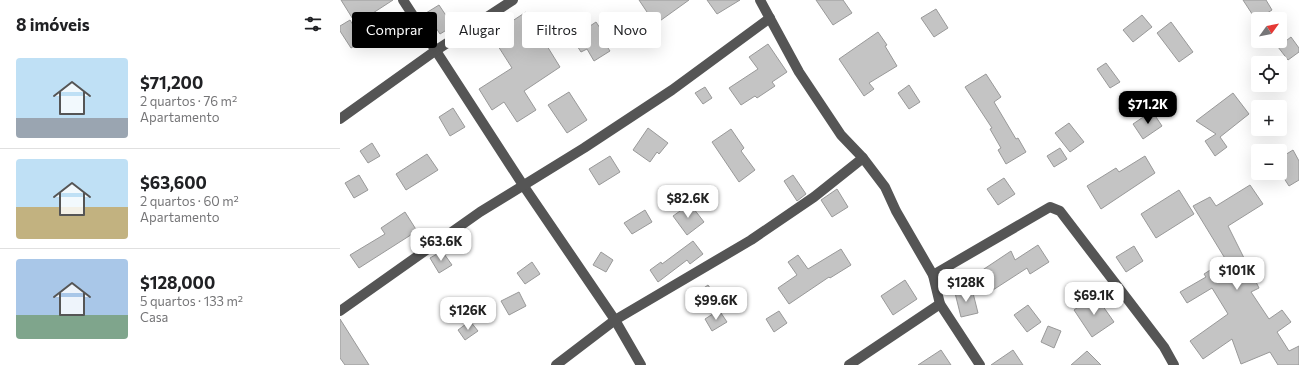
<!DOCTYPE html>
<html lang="pt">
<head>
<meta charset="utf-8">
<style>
  :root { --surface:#fff; --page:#f6f6f6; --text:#202124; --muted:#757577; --line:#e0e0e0; --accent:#000 }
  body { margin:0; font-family:Commissioner,sans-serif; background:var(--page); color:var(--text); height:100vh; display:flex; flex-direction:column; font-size:15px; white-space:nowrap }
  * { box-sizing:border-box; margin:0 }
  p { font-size:13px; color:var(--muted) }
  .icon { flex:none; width:22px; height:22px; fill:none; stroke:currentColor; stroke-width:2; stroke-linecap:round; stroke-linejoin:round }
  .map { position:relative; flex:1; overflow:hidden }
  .details { display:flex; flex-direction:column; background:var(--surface); width:340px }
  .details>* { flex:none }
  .hud { position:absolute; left:12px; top:12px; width:380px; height:36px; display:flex; gap:8px }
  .needle { width:26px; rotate:57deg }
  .fabs { position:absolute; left:911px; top:12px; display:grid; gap:8px }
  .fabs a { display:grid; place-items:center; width:36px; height:36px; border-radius:4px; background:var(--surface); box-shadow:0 4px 16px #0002; font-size:20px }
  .price { position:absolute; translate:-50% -34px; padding:0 9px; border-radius:8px; background:#fff; color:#222; font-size:13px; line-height:26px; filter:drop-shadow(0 1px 2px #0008) }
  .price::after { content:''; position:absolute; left:50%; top:24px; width:12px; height:9px; margin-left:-6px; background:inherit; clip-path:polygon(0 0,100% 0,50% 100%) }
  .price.on { background:var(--accent); color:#fff }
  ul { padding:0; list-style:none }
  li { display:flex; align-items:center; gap:12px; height:100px; padding:0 16px }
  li+li { border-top:1px solid var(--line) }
  li span { display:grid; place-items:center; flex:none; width:112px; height:80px; border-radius:4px; color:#555 }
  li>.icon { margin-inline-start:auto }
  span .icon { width:48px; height:48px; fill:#fffc; stroke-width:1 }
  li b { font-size:17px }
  h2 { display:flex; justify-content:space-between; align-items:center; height:48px; padding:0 16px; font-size:17px }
  .pill { padding:0 14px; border-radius:4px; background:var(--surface); box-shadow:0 4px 16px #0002; font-size:14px; line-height:36px }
  .pill.on { background:var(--accent); color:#fff }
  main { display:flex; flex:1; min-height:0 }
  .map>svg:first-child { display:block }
</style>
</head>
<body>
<main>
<section class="details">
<h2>8 imóveis<svg class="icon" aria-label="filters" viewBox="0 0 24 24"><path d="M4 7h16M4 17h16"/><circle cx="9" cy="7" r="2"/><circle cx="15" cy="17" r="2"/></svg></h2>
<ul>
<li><span style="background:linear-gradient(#bfe0f5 75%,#9aa5b1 0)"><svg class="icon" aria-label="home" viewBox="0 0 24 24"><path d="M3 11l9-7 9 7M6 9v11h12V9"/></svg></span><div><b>$71,200</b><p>2 quartos · 76 m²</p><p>Apartamento</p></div></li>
<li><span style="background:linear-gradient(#bfe0f5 60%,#c2b280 0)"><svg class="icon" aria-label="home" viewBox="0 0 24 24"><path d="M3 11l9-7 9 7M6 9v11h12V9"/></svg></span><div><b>$63,600</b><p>2 quartos · 60 m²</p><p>Apartamento</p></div></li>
<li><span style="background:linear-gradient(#a9c7e8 70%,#7fa58c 0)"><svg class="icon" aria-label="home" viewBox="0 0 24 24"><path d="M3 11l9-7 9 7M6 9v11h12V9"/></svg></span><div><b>$128,000</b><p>5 quartos · 133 m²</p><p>Casa</p></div></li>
</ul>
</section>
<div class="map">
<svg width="959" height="365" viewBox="0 0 959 365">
  <rect width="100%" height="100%" fill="#fff"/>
  <g fill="#c4c4c4" stroke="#999">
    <path d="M1 0H53L16 24Z"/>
    <path d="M299 0H349L317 23 319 27 302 37 294 24 309 15Z"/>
    <path d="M367 0H400L377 14Z"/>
    <path d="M476 0H503L512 13 493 25Z"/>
    <path d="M903 0H926L932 10 916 20Z"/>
    <path d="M99 5 113 26 100 34 86 13Z"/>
    <path d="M596 9 608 28 594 37 581 18Z"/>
    <path d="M186 12 220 67 184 91 196 110 177 122 164 102 152 110 139 89 172 68 151 35Z"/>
    <path d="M802 15 812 27 793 42 783 30Z"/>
    <path d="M10 20 23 41 11 48 0 31V26Z"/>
    <path d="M256 22 266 37 262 39 270 51 254 61 247 49 241 52 232 38Z"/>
    <path d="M831 22 853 52 839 62 817 33Z"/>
    <path d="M538 32 547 45 545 46 557 66 529 83 534 89 524 96 499 59Z"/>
    <path d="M951 37 959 48V52L948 60 938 47Z"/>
    <path d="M428 44 447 72 432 82 435 86 417 98 415 96 401 105 389 88 418 69 409 57Z"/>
    <path d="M766 63 780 82 770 88 757 69Z"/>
    <path d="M646 74 661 97 654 102 676 139 678 138 686 152 666 164 658 150 661 148 650 129 652 128 625 87Z"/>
    <path d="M569 85 580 102 569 109 558 93Z"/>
    <path d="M365 87 372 98 363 104 355 93Z"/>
    <path d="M229 92 247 120 227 133 208 105Z"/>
    <path d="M893 93 909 114 880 137 887 147 875 156 865 141 876 134 856 121Z"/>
    <path d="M113 108 125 127 110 136 99 117Z"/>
    <path d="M812 111 822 126 803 139 793 124Z"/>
    <path d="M729 123 744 142 730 152 715 133Z"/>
    <path d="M308 128 328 143 319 154 317 152 310 162 293 150Z"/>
    <path d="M391 129 404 148 401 151 415 170 399 182 372 142Z"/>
    <path d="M32 143 40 156 28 163 20 151Z"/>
    <path d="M720 148 727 159 714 167 707 156Z"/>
    <path d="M953 150 959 161V180L949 186 940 172V158Z"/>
    <path d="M87 154 98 170 66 190 56 174Z"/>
    <path d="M270 156 280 172 259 185 249 169Z"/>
    <path d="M805 156 815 173 761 209 747 186 776 168 779 172Z"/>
    <path d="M19 175 28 190 14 198 5 183Z"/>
    <path d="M453 175 466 194 457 201 444 181Z"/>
    <path d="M664 178 675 194 658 205 647 189Z"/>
    <path d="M910 185 923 204 888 226 919 288 911 292 929 319 942 310 951 322 937 332 949 351 959 346V365H938L930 352 901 364 892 339 863 359 850 341 888 314 872 288 847 303 840 292 866 277 864 274 886 260 853 206 870 197 876 206Z"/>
    <path d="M497 189 508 207 492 217 481 200Z"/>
    <path d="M839 190 854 214 816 238 801 214Z"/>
    <path d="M350 204 364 222 347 235 333 216Z"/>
    <path d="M305 210 312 222 292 234 284 223Z"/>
    <path d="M65 212 77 231 19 268 10 255 45 234 41 228Z"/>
    <path d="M353 241 363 254 350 264 347 260 318 282 310 270 321 262 322 264Z"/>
    <path d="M698 245 709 262 690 274 687 268 653 290 641 271 671 251 675 260Z"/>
    <path d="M794 246 803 261 786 272 776 257Z"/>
    <path d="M501 249 511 265 490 278 489 277 449 304 438 288 457 275 448 262 458 255 468 269Z"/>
    <path d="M102 251 112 265 99 273 90 258Z"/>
    <path d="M261 252 273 260 266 272 253 265Z"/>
    <path d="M192 262 200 274 185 284 177 273Z"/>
    <path d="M565 280 577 299 553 315 541 296Z"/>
    <path d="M368 285 377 298 367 305 358 292Z"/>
    <path d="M632 289 638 313 621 317 615 293Z"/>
    <path d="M179 292 186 306 169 315 161 301Z"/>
    <path d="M755 295 774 322 752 337 734 310Z"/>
    <path d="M688 305 701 322 687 332 674 315Z"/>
    <path d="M379 310 387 322 372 331 365 319Z"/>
    <path d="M439 311 447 323 434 332 426 319Z"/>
    <path d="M0 319 29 365H5L0 358Z"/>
    <path d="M130 321 138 331 125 340 118 330Z"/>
    <path d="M708 326 721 331 714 348 701 342Z"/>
    <path d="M601 350 611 365H578Z"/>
    <path d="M673 350 683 365H651Z"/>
    <path d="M747 351 761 365H731Z"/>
  </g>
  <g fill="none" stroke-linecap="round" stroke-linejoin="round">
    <g stroke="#555" stroke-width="10">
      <path d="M63 0 183 185 275 320 301 365"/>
      <path d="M420 0 459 72 501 135 523 158 545 187 556 211 593 275 600 304 640 365"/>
      <path d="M0 119 95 51 173 0"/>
      <path d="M593 275 710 207 720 211 824 347 834 365"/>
      <path d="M0 311 140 212 244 148 332 90 430 18"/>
      <path d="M216 365 275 320 411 240 474 197 523 158"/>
      <path d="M509 365 600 304"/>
    </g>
  </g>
</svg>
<div class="fabs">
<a><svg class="needle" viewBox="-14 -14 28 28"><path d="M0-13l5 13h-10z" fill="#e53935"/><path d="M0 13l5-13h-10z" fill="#757577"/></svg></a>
<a><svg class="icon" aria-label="locate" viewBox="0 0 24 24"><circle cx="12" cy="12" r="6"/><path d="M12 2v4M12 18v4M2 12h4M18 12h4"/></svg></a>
<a>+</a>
<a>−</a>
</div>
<b class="price on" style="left:808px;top:125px">$71.2K</b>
<b class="price" style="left:348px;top:219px">$82.6K</b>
<b class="price" style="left:101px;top:262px">$63.6K</b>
<b class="price" style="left:897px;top:291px">$101K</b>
<b class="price" style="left:626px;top:303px">$128K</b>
<b class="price" style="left:754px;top:316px">$69.1K</b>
<b class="price" style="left:376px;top:321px">$99.6K</b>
<b class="price" style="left:128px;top:331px">$126K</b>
<div class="hud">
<a class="pill on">Comprar</a>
<a class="pill">Alugar</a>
<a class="pill">Filtros</a>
<a class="pill">Novo</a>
</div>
</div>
</main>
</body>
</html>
